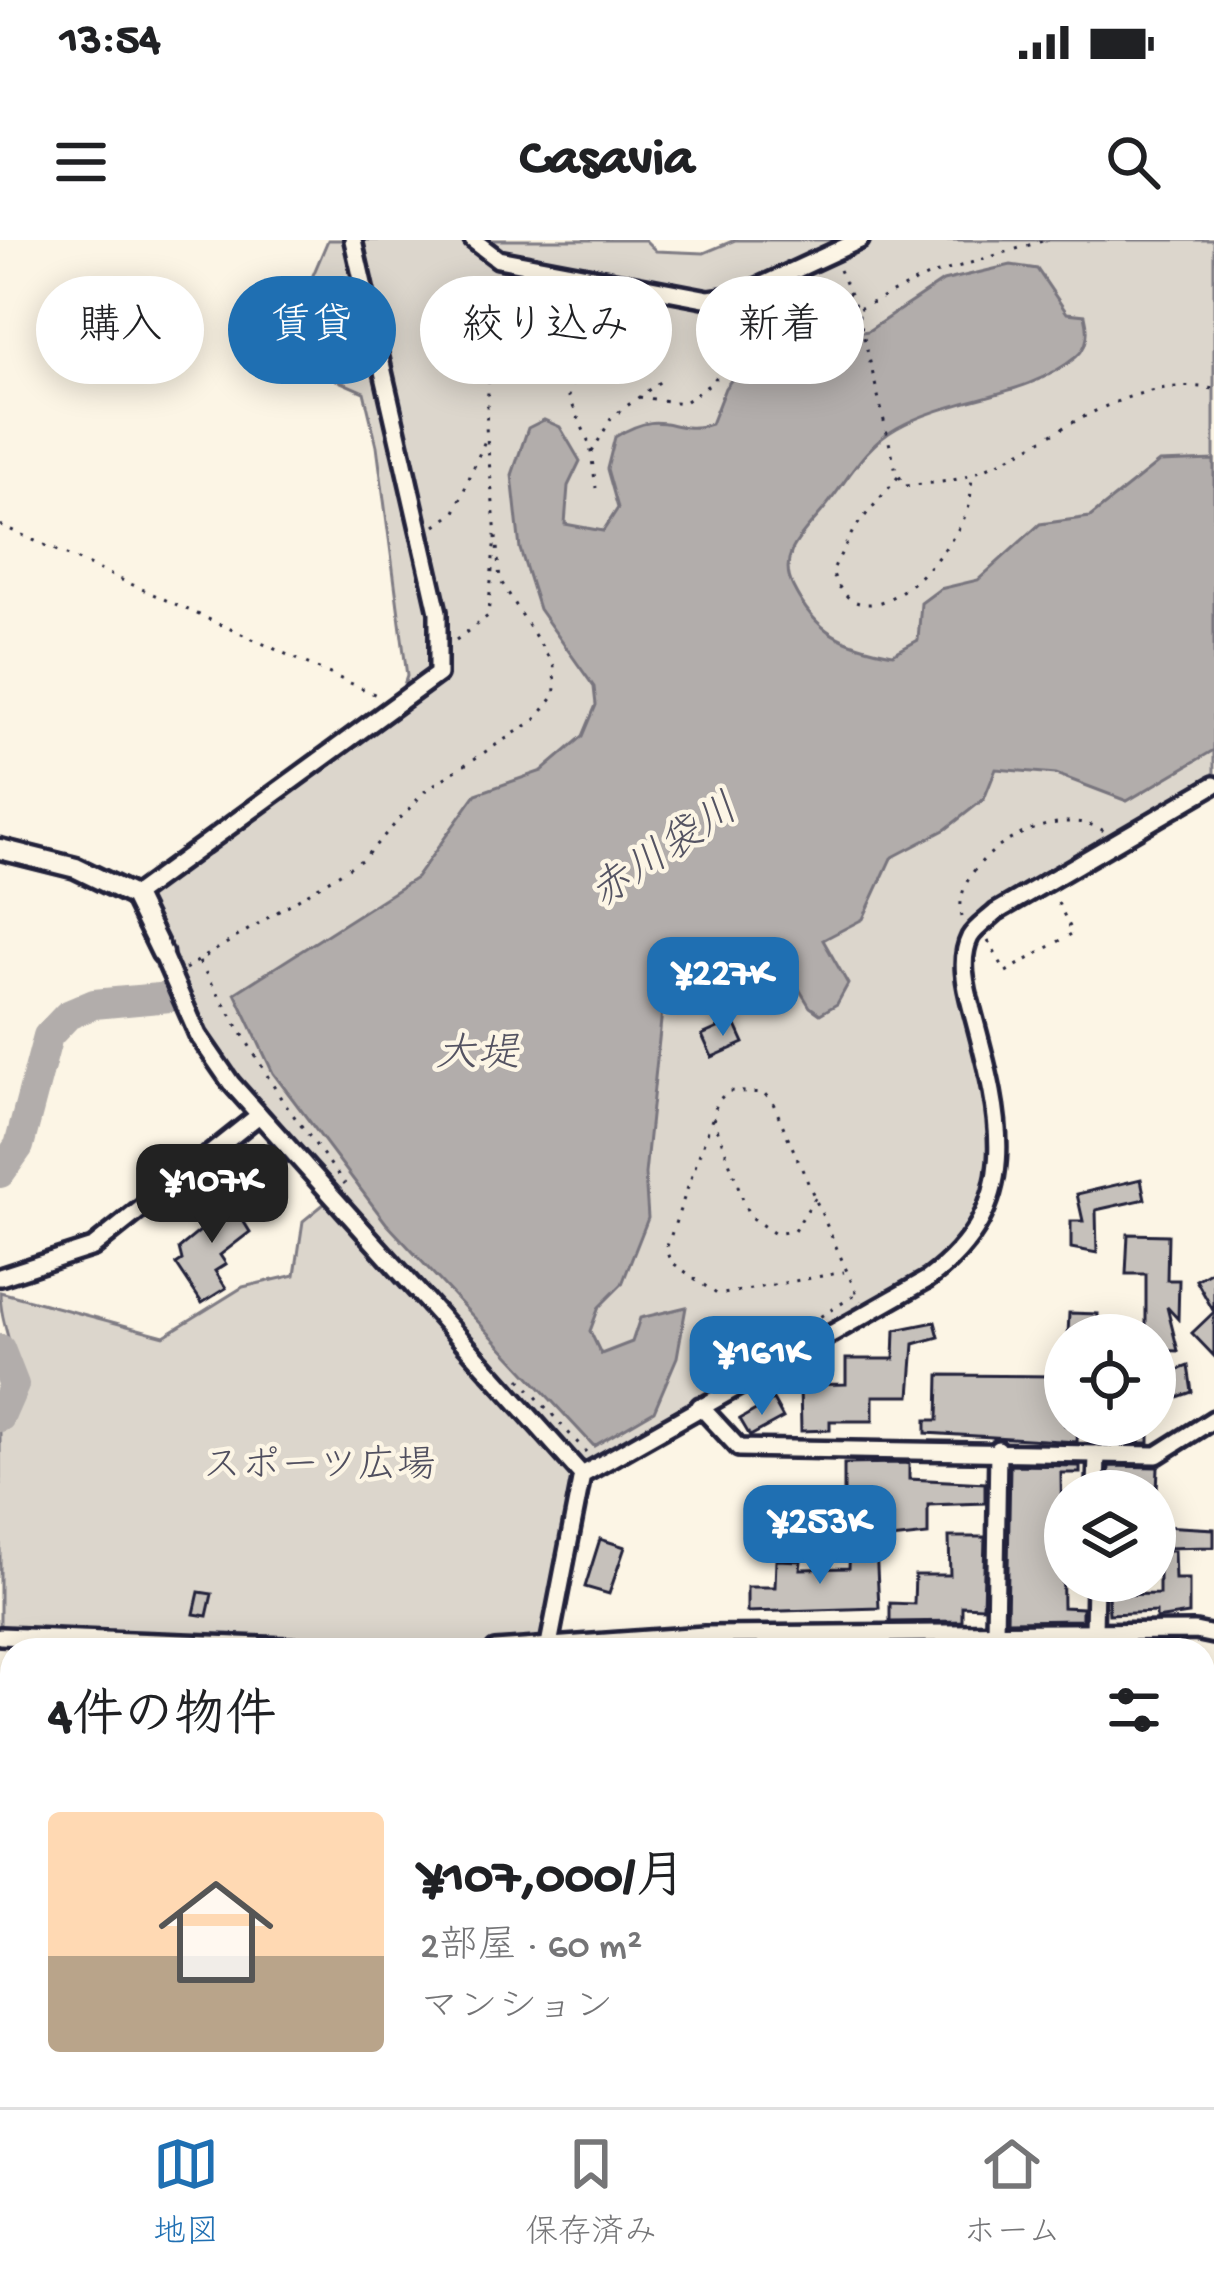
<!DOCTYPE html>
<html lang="ja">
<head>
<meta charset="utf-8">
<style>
  :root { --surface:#fff; --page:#f6f6f6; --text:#202124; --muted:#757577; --line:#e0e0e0; --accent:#1f6fb2 }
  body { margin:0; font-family:"Gochi Hand","Klee One",sans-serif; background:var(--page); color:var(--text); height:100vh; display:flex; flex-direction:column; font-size:45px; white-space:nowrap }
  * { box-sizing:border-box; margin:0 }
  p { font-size:39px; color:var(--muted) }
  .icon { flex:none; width:66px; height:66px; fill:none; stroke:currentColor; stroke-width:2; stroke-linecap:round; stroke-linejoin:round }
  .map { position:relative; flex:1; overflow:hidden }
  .drawer { position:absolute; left:0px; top:1398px; width:1215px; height:471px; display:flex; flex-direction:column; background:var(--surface); border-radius:36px 36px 0 0; box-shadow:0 6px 30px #0003 }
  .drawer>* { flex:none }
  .hud { position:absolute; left:36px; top:36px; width:1143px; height:108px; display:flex; gap:24px }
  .tools { position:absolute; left:1044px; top:1074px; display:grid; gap:24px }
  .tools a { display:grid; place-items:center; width:132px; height:132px; border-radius:50%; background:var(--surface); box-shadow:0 6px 30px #0003; font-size:60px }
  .price { position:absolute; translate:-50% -102px; padding:0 27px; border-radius:24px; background:var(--accent); color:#fff; font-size:39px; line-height:78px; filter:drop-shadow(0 3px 6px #0008) }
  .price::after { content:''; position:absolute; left:50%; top:72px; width:36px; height:27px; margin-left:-18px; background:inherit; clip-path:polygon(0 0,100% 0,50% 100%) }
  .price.on { background:#222; color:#fff }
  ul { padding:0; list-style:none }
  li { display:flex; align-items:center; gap:36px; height:300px; padding:0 48px }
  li+li { border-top:3px solid var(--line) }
  li span { display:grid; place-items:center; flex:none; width:336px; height:240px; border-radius:12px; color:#555 }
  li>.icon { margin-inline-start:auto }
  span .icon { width:144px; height:144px; fill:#fffc; stroke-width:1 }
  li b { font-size:51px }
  h2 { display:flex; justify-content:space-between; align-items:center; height:144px; padding:0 48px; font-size:51px }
  .tag { padding:0 42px; border-radius:54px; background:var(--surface); box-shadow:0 6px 30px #0003; font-size:42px; line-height:108px }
  .tag.on { background:var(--accent); color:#fff }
  .status { display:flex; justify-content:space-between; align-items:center; height:84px; padding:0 60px; background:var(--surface); direction:ltr }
  .status svg { height:33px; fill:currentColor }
  header { display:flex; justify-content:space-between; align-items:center; height:156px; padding:0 48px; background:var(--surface); font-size:54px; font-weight:800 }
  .tabs { display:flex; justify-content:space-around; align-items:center; height:168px; border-top:3px solid var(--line); background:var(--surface); font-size:33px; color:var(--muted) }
  .tabs a { display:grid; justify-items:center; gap:6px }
  .tabs .on { color:var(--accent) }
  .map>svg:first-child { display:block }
</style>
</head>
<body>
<div class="status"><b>13:54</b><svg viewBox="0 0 49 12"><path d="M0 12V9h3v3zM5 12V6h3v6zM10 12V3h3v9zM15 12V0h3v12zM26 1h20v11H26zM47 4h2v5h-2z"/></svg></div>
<header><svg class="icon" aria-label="menu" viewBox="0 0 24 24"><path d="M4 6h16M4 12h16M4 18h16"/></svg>Casavia<svg class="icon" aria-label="search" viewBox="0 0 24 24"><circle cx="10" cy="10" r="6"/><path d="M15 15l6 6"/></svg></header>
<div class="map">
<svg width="1214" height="1867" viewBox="0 0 1214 1867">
  <rect width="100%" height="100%" fill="#fcf5e5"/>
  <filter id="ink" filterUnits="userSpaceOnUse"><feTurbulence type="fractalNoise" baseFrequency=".00833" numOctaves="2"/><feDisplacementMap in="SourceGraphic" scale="24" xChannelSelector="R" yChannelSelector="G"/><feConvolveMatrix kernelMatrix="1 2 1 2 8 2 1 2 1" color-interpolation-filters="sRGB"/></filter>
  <g filter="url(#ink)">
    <path fill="#dcd6cc" stroke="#7f7c84" stroke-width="3" d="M328 0H645L656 11 704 13 735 0H1214V545L970 695 964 725 1000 932 947 1024 582 1235 548 1408 367 1410 0 1396V1186C38 1144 0 1100 0 1052L164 1096 243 1047 295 1035 303 981 330 959 231 843 134 656 397 465 407 436 377 206 364 152 279 115Z"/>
    <path fill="#b2adab" stroke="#78757e" stroke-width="3" d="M1011 25 1037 29 1067 73 1085 75C1089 91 1089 106 1076 117 1027 158 951 157 897 188 861 208 845 246 818 276 800 297 778 317 793 347 816 393 843 405 893 414L918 400 921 363 940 349 978 340 1040 284 1090 277 1159 222 1214 220V510L1127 561 1056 534 996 529 984 559 946 589 891 618 863 679 823 700 848 744 837 764 820 774 810 767 787 729 734 709 665 742 645 934 648 978 622 1044 599 1067 590 1091 601 1114 632 1102 640 1078 686 1067 677 1117 654 1171 594 1206 386 983 273 833 235 753 416 638 476 554 542 531 583 496 596 465 594 447 539 369 520 309 512 235 528 188 544 180 560 187 580 221 568 246 565 284 603 291 618 268 607 229 615 197C668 165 669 197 711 184L725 148 746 121 785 104 868 91 943 41Z"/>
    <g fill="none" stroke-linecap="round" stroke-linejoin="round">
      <g stroke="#b2adab" stroke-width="30">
        <path d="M0 933 19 906 48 796 68 775 94 764 170 757"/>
        <path d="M0 1109 14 1145 0 1177"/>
        <path d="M0 1700 12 1733"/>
        <path d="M28 1857 33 1867"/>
      </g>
    </g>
    <g fill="#c6c1bb" stroke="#22223b" stroke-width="3">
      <path d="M734 781 744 803 712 817 702 795Z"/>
      <path d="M1141 939 1145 959 1096 970 1097 1013 1071 1008V981H1083L1077 954Z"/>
      <path d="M218 940 250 992 220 1015 226 1024 215 1031 226 1048 202 1063 176 1024 182 1020 179 1008 221 974 204 949Z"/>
      <path d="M1128 994 1168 995 1167 1040H1179L1178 1079 1167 1067 1178 1111 1155 1110V1095H1146V1034H1126Z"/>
      <path d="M1214 1030V1116L1192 1093 1214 1072 1196 1040Z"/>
      <path d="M1069 1073 1098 1074 1097 1095H1068Z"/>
      <path d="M935 1082 939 1097 914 1104 910 1156H873V1181H830V1190L801 1191 800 1145 846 1144V1119H894L895 1090Z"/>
      <path d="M1188 1126 1192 1152 1155 1165V1138Z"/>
      <path d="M939 1135 1057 1136V1159H1065V1185H1078L1077 1202 926 1193V1180H938Z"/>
      <path d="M773 1160 783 1178 750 1196 740 1179Z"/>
      <rect x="1131" y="1185" width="18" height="18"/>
      <path d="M904 1223 909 1224V1239L985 1243V1263L928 1265V1295L872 1301V1280H844V1224Z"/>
      <path d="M1010 1225 1080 1226V1233H1061L1063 1367 1082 1368V1380L1007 1381Z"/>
      <path d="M1109 1226 1158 1227 1157 1251H1108Z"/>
      <path d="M1162 1286 1214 1289V1307L1162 1308Z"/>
      <path d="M949 1297H985L983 1367 962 1366V1381L890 1382V1363L914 1364 915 1335H950Z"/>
      <path d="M600 1299 625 1307 609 1354 585 1347Z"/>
      <path d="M850 1308H876L879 1368 747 1372V1347H775L776 1320 801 1321 800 1329 849 1328Z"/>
      <path d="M1159 1311H1174L1175 1339H1189V1374L1156 1379V1372L1109 1374 1108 1355 1159 1354Z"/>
      <path d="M199 1352 212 1354 207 1376 194 1374Z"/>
      <path d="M1086 1404V1410H999V1405Z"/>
    </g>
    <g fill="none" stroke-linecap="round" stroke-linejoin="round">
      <defs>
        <g id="minor">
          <path d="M473 0 498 19 709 59 743 54 860 0"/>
          <path d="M134 656 438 434V372L353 0"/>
          <path d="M162 713 198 795 231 843 582 1235"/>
          <path d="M0 1037 93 1007 259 875"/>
          <path d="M700 1166 739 1208 1157 1215 1214 1179"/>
          <path d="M1096 1251 1097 1214"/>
          <path d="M1094 1392 1095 1341"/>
          <path d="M995 1393 998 1209"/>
          <path d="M0 1396 367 1410"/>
          <path d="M495 1410 704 1395 1195 1391 1214 1395"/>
          <path d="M548 1410 582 1235 928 1039C1028 964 999 872 972 770 966 748 959 719 970 697 975 688 989 679 996 672L1214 545"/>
          <path d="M1203 1771 1214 1753"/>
          <path d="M1203 1782 1214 1797"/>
          <path d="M362 1857 379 1867"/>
          <path d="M98 1867 104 1857"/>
          <path d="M432 1867 435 1857"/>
          <path d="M947 1867 955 1857"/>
        </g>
        <g id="tertiary">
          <path d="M0 609 76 628 134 656 162 713"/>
          <path d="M0 1481 12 1482"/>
          <path d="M1203 1651H1214"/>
        </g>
      </defs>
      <use href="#minor" stroke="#22223b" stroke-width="24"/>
      <use href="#tertiary" stroke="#22223b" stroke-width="27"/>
      <g stroke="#22223b" stroke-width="3" stroke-dasharray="3 9" stroke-linecap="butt">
        <path d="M839 30 858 72 896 231 905 246C926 243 951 243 970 235 1048 206 1125 132 1214 149"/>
        <path d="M545 73 567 92 579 114 569 157 590 205 596 248"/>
        <path d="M639 157 683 163 710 144 748 103 784 84 835 80 928 36 1046 0"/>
        <path d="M592 212 612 177 662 140"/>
        <path d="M898 237 854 289 832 331C861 418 955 311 969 266 971 257 971 246 972 237"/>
        <path d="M0 285 381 457"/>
        <path d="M436 286 455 272 486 198"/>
        <path d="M456 400 488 376 495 295"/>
        <path d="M962 677C948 616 1061 558 1105 592"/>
        <path d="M988 701 1006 732 1073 693 1056 659"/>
        <path d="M199 722 282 860 345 944"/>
        <path d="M185 729 363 619 427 549 535 480 555 455 554 426 500 340 486 187 489 133 504 89C585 54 602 41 667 108"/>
        <path d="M712 879 666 1009 670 1021 718 1055 844 1032"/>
        <path d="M815 958 794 991 775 994 749 976 713 877 717 862 728 851 764 853 773 863 860 1061"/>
        <path d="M759 1114 857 1054"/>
        <path d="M520 1139 586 1212"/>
      </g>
      <use href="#minor" stroke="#fcf5e5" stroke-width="15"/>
      <use href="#tertiary" stroke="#fcf5e5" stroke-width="18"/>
    </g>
  </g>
  <g text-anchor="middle" stroke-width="9" stroke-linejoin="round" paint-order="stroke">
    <g font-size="39" fill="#504f5f" stroke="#fcf5e5">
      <text x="319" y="1236">スポーツ広場</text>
    </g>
    <g font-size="42" font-style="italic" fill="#545362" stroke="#fcf5e5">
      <text transform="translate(662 608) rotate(-34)" y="15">赤川袋川</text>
      <text x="477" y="825">大堤</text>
    </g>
  </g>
</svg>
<div class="tools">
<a><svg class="icon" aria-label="locate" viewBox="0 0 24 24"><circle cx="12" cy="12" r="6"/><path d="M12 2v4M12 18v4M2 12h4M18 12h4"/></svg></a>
<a><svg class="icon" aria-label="layers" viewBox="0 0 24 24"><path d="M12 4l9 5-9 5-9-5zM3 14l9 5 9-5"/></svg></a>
</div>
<b class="price" style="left:723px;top:799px">¥227K</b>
<b class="price on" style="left:212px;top:1006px">¥107K</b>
<b class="price" style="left:762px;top:1178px">¥161K</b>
<b class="price" style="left:820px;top:1347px">¥253K</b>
<div class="hud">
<a class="tag">購入</a>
<a class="tag on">賃貸</a>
<a class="tag">絞り込み</a>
<a class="tag">新着</a>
</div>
<section class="drawer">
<h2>4件の物件<svg class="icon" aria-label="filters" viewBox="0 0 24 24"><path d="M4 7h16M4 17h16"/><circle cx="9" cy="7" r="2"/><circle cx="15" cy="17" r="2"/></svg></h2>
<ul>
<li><span style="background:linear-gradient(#ffd9b3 60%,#b9a48a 0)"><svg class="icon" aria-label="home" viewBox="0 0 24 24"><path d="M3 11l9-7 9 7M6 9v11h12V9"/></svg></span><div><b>¥107,000/月</b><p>2部屋 · 60 m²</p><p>マンション</p></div></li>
</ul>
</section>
</div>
<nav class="tabs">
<a class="on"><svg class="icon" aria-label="map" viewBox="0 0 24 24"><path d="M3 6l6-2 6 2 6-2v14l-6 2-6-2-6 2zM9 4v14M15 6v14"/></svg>地図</a>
<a><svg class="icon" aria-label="saved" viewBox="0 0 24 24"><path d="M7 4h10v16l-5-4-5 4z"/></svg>保存済み</a>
<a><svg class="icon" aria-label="home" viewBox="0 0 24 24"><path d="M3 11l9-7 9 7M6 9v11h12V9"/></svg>ホーム</a>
</nav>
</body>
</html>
